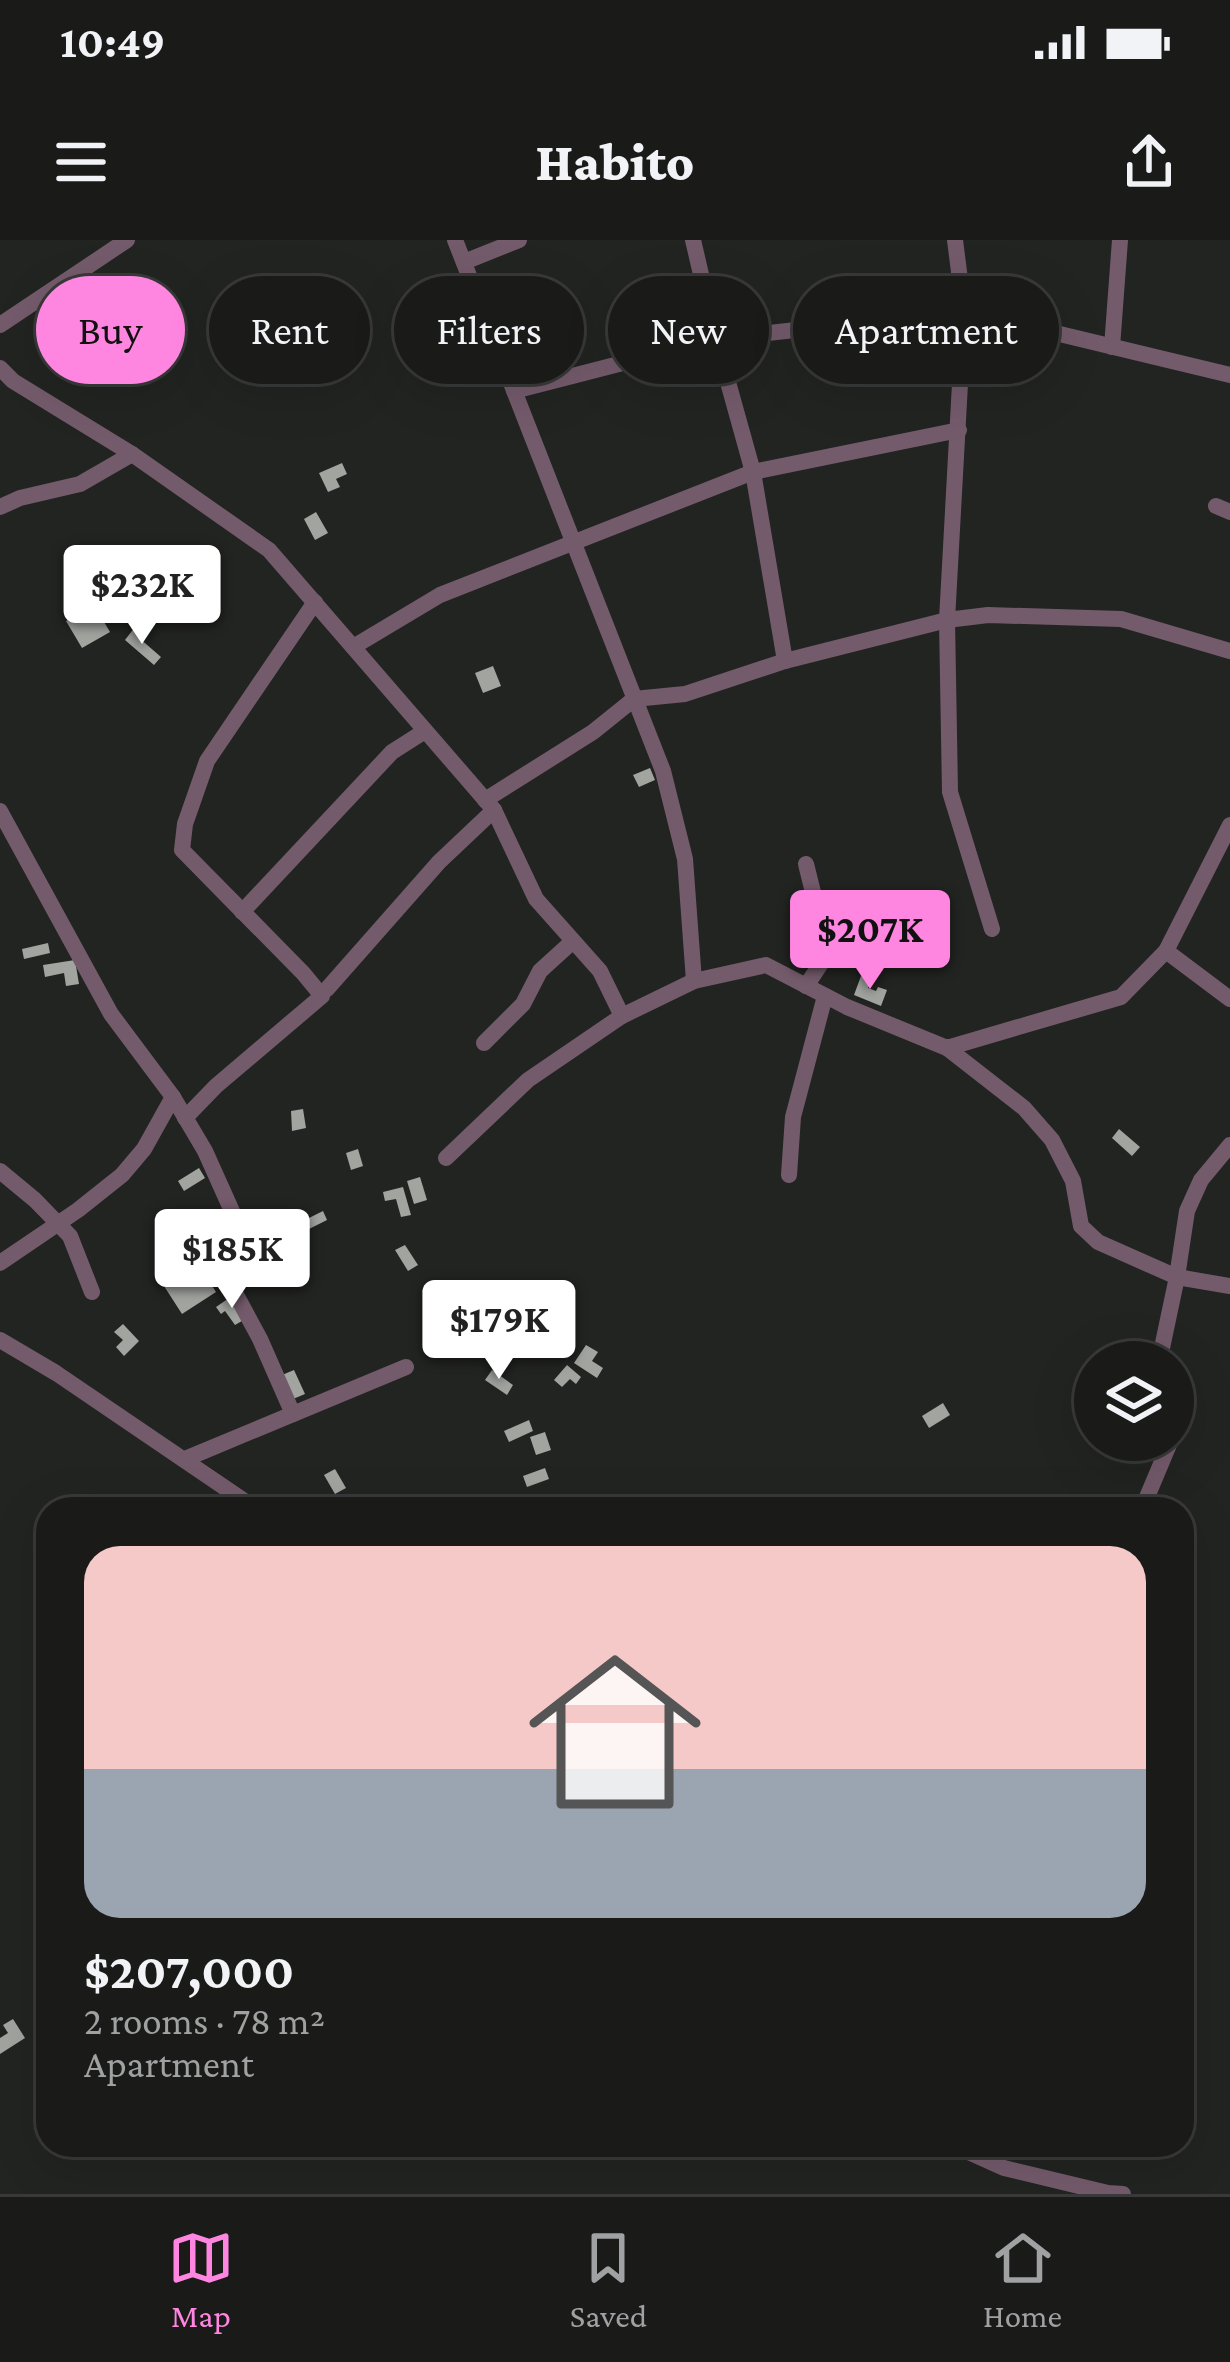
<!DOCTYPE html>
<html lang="en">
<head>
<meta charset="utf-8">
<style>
  :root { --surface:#1a1b19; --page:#232422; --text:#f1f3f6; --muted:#9fa1a2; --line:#383938; --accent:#fe85e0 }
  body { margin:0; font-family:"Crimson Pro",serif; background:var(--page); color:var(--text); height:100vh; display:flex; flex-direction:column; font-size:45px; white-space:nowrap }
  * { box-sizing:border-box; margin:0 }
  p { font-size:39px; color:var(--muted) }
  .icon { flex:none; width:66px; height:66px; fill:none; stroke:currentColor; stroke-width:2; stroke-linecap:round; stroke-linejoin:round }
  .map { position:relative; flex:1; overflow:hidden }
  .panel { position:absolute; left:36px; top:1257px; width:1158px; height:660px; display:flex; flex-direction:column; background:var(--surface); border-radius:36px; box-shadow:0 12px 48px #0002,0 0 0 3px var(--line) }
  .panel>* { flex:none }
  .top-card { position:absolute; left:36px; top:36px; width:1158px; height:108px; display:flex; gap:24px }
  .fabs { position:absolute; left:1074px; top:1101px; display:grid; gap:24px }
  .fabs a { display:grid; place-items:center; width:120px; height:120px; border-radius:50%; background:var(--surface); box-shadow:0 12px 48px #0002,0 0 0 3px var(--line); font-size:60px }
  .price { position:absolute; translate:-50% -102px; padding:0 27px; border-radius:12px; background:#fff; color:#222; font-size:39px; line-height:78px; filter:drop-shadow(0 3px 6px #0008) }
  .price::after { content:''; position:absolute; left:50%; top:72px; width:36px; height:27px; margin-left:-18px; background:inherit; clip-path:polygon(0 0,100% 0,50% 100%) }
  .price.active { background:var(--accent); color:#111 }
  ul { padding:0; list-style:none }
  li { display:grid; align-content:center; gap:24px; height:636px; padding:0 48px }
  li span { display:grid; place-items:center; height:372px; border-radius:36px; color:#555 }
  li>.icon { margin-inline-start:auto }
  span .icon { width:216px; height:216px; fill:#fffc; stroke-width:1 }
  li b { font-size:51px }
  .tag { padding:0 42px; border-radius:54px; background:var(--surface); box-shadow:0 12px 48px #0002,0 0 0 3px var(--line); font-size:42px; line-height:108px }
  .tag.active { background:var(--accent); color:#111 }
  .status { display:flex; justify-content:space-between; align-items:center; height:84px; padding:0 60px; background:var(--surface); direction:ltr }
  .status svg { height:33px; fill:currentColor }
  header { display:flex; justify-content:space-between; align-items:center; height:156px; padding:0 48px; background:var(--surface); font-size:54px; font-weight:800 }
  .menu { display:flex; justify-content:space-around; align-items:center; height:168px; border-top:3px solid var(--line); background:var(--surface); font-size:33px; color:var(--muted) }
  .menu a { display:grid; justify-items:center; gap:6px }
  .menu .active { color:var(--accent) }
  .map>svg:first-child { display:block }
</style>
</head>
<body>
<div class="status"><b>10:49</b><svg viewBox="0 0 49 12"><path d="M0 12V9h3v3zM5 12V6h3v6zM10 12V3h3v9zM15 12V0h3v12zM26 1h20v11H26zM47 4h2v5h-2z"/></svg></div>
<header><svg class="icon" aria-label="menu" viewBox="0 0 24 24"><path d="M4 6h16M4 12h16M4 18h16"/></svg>Habito<svg class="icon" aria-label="share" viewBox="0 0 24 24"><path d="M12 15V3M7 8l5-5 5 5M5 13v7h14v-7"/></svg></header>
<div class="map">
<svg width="1230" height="1954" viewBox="0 0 1230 1954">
  <rect width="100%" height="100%" fill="#222421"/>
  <g fill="#a2a4a0">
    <path d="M342 223 347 234 336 239 340 247 328 252 319 233Z"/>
    <path d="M316 272 328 293 315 300 304 279Z"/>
    <path d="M203 331 211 337 195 358 187 351Z"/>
    <path d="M94 365 110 392 82 408 66 381Z"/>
    <path d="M135 387 142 393 138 397 161 417 154 425 125 400Z"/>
    <path d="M493 426 501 446 483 453 475 433Z"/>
    <path d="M650 528 655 540 639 547 633 535Z"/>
    <path d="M48 703 50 713 24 719 22 709Z"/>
    <path d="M75 720 79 744 66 746 64 733 45 737 43 725Z"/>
    <path d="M861 736 871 740 868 748 876 751 878 747 887 750 881 766 854 755Z"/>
    <path d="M303 869 306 888 292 891 291 871Z"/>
    <path d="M1119 889 1140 907 1132 916 1112 898Z"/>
    <path d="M358 909 363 926 351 930 346 913Z"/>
    <path d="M199 928 205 938 184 951 178 941Z"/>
    <path d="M420 937 427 960 414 964 407 941Z"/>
    <path d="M403 947 411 975 401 977 396 959 385 961 383 952Z"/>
    <path d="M323 971 327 980 303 992 299 983Z"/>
    <path d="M287 981 306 1001 299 1008 279 989Z"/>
    <path d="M259 1004 266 1023 255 1027 248 1008Z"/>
    <path d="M405 1005 418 1025 408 1031 395 1010Z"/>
    <path d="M204 1033 216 1052 182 1074 164 1046 181 1035 187 1044Z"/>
    <path d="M232 1056 247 1078 235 1085 225 1071 221 1074 216 1067Z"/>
    <path d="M471 1071 487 1084 504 1102 494 1111 478 1095 481 1092 465 1079Z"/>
    <path d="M123 1084 139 1101 124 1116 116 1107 123 1100 114 1092Z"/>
    <path d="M586 1105 598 1112 592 1121 603 1128 597 1138 574 1123Z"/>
    <path d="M567 1125 581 1137 576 1144 570 1139 562 1147 554 1140Z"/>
    <path d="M294 1130 305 1154 293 1159 282 1135Z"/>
    <path d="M492 1130 513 1145 507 1155 485 1140Z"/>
    <path d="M943 1163 950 1175 929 1188 922 1176Z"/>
    <path d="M529 1180 533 1191 509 1202 504 1191Z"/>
    <path d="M545 1192 551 1210 536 1215 530 1197Z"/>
    <path d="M545 1228 549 1239 527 1247 523 1236Z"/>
    <path d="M335 1229 346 1248 335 1254 324 1235Z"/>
    <path d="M898 1258 930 1265 929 1269H896Z"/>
    <path d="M13 1779 25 1798 0 1814V1798L8 1793 3 1785Z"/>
  </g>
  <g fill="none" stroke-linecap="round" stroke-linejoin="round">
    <g stroke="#745b6c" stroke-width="16">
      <path d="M455 0 663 531 685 619 694 741"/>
      <path d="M693 0 716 99 753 232 785 421"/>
      <path d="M955 0 964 71 947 380 950 552 992 689"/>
      <path d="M464 22 519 0"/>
      <path d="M0 85 127 0"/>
      <path d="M1112 107 1120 0"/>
      <path d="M0 128 13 141 132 214 269 310 494 570 536 659 600 731 622 776 694 741 766 725 847 767 947 808 1121 757 1166 711 1230 585"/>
      <path d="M514 151 716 99 964 71 1230 135"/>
      <path d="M1216 266 1230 272"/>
      <path d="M0 267 20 258 80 244 132 214"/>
      <path d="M353 407 440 355 753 232 959 190"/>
      <path d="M485 560 593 492 634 459 685 454 785 421 947 380 988 375 1121 379 1230 411"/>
      <path d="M0 571 111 774 173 857 205 911 240 989C229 1007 213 1001 221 1027L260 1099 293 1174"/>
      <path d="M806 624 828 713 806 746"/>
      <path d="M242 672 392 512 425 491"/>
      <path d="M1166 711 1230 759"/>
      <path d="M327 749 439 622 494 570"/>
      <path d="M484 803 523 764 540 731 573 701"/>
      <path d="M947 808 1024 868 1052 900 1073 941 1081 986 1098 1002 1177 1037 1230 1046"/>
      <path d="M185 878 216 846 322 756 303 733 182 610 185 584 207 521 315 362"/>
      <path d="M446 918 528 840 622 776"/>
      <path d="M0 931 35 960 70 996 92 1052"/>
      <path d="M789 935 793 877 825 756"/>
      <path d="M0 1023 78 970 122 935 144 909 173 857"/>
      <path d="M0 1100 56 1133 256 1269"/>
      <path d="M1159 1122 1177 1037 1187 971 1201 940 1230 905"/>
      <path d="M185 1219 406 1127"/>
      <path d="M1142 1269 1171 1200"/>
      <path d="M943 1905 964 1910 1004 1928 1108 1953 1123 1954"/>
    </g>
  </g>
</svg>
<div class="fabs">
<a><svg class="icon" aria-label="layers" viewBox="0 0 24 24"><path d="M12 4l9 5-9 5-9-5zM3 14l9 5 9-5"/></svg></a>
</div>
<b class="price" style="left:142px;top:407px">$232K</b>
<b class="price active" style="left:870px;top:752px">$207K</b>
<b class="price" style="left:232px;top:1071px">$185K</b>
<b class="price" style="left:499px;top:1142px">$179K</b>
<div class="top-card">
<a class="tag active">Buy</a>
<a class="tag">Rent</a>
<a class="tag">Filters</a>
<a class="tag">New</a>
<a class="tag">Apartment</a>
</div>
<section class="panel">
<ul>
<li><span style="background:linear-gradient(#f6c9c9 60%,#9aa5b1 0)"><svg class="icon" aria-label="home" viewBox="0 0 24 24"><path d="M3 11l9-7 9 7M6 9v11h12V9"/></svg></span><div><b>$207,000</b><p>2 rooms · 78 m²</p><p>Apartment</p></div></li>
</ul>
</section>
</div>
<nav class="menu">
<a class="active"><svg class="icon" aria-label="map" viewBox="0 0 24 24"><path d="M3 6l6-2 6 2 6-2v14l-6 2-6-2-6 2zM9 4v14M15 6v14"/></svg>Map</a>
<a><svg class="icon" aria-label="saved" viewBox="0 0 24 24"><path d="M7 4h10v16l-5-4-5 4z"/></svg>Saved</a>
<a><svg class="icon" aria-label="home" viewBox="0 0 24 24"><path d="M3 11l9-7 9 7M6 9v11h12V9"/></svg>Home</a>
</nav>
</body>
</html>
